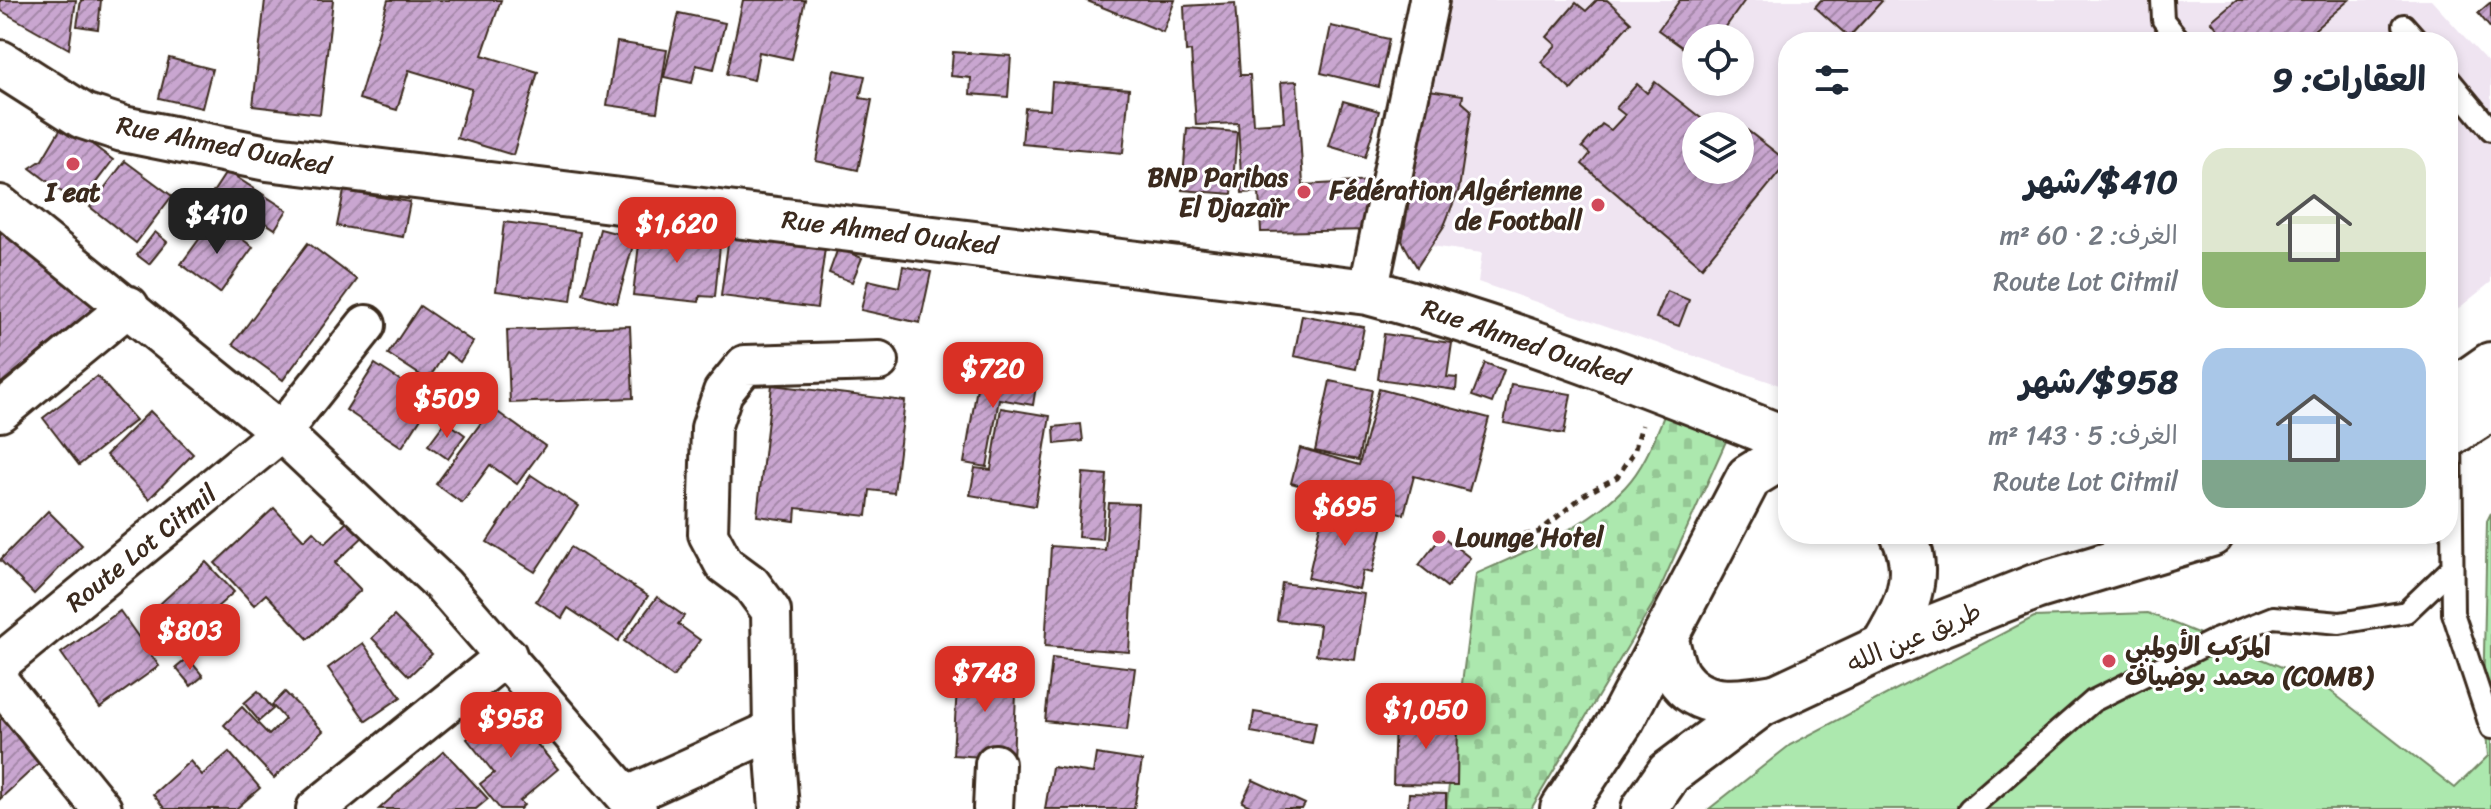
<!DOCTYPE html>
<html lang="ar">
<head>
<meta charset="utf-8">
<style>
  :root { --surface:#fff; --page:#f6f6f7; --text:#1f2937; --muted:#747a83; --accent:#d93025 }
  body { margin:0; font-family:Sriracha,"Playpen Sans Arabic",sans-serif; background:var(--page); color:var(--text); direction:rtl; height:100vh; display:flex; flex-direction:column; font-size:30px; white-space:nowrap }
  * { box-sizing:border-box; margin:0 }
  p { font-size:26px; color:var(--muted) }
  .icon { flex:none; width:44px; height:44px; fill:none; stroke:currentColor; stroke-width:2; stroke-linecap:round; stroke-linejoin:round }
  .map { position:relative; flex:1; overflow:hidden; direction:ltr }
  .side { position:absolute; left:1778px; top:32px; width:680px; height:512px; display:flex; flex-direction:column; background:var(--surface); border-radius:32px; box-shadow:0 4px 12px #0003; direction:rtl }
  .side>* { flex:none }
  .fabs { position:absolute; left:1682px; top:24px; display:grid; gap:16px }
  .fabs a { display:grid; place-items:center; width:72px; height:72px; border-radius:50%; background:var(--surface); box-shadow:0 4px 12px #0003; font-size:40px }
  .price { position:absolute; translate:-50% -68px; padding:0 18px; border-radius:16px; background:var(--accent); color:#fff; font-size:26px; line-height:52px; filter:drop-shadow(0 2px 4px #0008) }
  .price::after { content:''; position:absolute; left:50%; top:48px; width:24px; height:18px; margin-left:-12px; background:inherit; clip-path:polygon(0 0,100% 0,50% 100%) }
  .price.selected { background:#222; color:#fff }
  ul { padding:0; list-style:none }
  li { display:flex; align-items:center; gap:24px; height:200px; padding:0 32px }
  li span { display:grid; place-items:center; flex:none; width:224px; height:160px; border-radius:24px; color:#555 }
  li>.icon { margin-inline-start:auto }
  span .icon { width:96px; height:96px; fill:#fffc; stroke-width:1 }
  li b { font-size:34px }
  h2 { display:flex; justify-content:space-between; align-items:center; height:96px; padding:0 32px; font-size:34px }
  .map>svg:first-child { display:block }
</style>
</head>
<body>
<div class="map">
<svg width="2491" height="809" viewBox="0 0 2491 809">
  <defs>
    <pattern id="cemetery-stones" width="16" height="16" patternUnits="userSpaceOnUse" patternTransform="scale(2)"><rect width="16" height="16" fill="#ace8ae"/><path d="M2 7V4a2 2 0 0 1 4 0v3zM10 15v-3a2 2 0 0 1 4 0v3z" fill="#95c795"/></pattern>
    <pattern id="building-hatch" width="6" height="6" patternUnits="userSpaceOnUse" patternTransform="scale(2)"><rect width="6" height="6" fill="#c9a6d0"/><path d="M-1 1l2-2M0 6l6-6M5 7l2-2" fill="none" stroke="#a487a8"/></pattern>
  </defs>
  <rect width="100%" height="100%" fill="#fff"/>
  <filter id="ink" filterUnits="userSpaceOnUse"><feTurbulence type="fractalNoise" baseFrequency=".0125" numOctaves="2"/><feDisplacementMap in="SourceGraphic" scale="16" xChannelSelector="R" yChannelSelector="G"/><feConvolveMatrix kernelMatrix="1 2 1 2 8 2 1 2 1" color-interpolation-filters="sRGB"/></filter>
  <g filter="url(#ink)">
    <path fill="#efe4f1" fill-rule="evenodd" d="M1451 0H2431L2491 66V282L2448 317V42H1788V388L1478 282 1482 253 1431 246 1429 90ZM1696 38H1740V82H1696ZM1696 126H1740V170H1696Z"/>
    <path fill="url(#cemetery-stones)" stroke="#748966" stroke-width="2" d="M1666 411 1727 439 1654 602 1531 809H1446L1476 574C1527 551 1586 528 1625 487 1645 466 1655 437 1666 411Z"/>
    <path fill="#ace8ae" stroke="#748966" stroke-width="2" d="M2491 513V809H1709L1790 745 2034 617 2148 613 2319 682 2455 788 2488 756 2483 698 2487 521Z"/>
    <g fill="url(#building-hatch)" stroke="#3b2a1e" stroke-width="2">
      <path d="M0 0H76L69 49 0 10Z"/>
      <path d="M81 0H101L98 29 77 26Z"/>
      <path d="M265 0H333L320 114 253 106Z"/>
      <path d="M388 0H501L482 55 538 72 513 155 457 138 472 89 409 70 397 110 359 99Z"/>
      <path d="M743 0H805L792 59 759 52 754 80 727 74Z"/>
      <path d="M1085 0H1175L1163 32Z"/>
      <path d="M1597 0H1607L1631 22 1571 90 1541 62 1556 45 1547 37 1576 3 1586 11Z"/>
      <path d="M1680 0H1745L1718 38H1696V57L1658 30Z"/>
      <path d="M1821 0H1880L1882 1 1849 37 1815 7Z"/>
      <path d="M2236 0H2349L2300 42H2229L2211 21Z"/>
      <path d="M2491 2V29L2478 13Z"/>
      <path d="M1235 3 1240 75H1250L1253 124 1284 122 1281 82 1297 81 1303 185 1373 181 1375 230 1261 232 1259 192 1242 193 1238 123 1196 125 1191 51 1186 52 1184 6Z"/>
      <path d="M679 13 725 23 714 69 696 65 692 83 664 77Z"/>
      <path d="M1331 26 1389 39 1379 87 1321 73Z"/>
      <path d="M617 42 667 50 657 112 607 105Z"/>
      <path d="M953 52 1011 56 1008 97 970 94 971 78 951 76Z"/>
      <path d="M169 58 212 69 202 108 159 98Z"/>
      <path d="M834 70 865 76 860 98 872 100 858 170 816 161Z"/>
      <path d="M1052 82 1129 89 1123 153 1022 144 1025 108 1050 110Z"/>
      <path d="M1655 82 1711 126H1696V170H1740V126H1729L1734 120 1788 162 1702 267 1582 164 1590 154 1582 147 1602 124 1611 130 1625 115 1616 108 1637 84 1647 93Z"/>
      <path d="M1429 90 1463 95 1462 102 1471 110 1459 189 1444 226 1417 267 1402 241Z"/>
      <path d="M1343 101 1379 111 1365 157 1329 146Z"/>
      <path d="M64 123 113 160 79 205 30 168 42 160Z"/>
      <path d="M1187 128 1237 132 1232 194 1182 190Z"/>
      <path d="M125 161 172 196 136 243 90 207Z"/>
      <path d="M227 171 287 210 275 229 237 204 230 214 208 200Z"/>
      <path d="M344 191 410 202 403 237 337 226Z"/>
      <path d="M214 219 253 247 220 293 181 264Z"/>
      <path d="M504 222 580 232 571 301 496 291Z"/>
      <path d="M0 223 100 303 0 384Z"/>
      <path d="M641 227 721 235 715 297 700 296 699 302 633 295Z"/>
      <path d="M600 229 635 238 617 303 583 294Z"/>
      <path d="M155 232 167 242 149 264 137 255Z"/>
      <path d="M729 236 825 248 817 308 721 296Z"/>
      <path d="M308 243 357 280 283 380 233 344Z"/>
      <path d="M838 248 862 258 852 282 829 273Z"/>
      <path d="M903 266 931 272 920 323 861 310 868 280 899 287Z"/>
      <path d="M1667 291 1689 300 1679 326 1656 318Z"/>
      <path d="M420 306 473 342 460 362 446 352 428 380 388 354Z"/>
      <path d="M1302 315 1364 327 1356 369 1294 356Z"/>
      <path d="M630 326 633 398 510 403 507 330Z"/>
      <path d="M1384 334 1452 343 1447 377 1457 378 1456 390 1378 379Z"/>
      <path d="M1485 363 1504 370 1492 403 1472 396Z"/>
      <path d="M375 364 432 401 402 447 346 410Z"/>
      <path d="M980 370 1037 380 1033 405 999 399 987 467 964 463Z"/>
      <path d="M97 376 136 420 79 465 43 418Z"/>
      <path d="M1330 381 1372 390 1358 460 1315 451Z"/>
      <path d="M1511 384 1571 394 1564 434 1504 423Z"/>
      <path d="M772 385 905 401 894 493 870 490 867 516 796 508 795 521 757 516Z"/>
      <path d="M1379 389 1489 418 1469 491 1414 476 1404 514 1291 483 1300 448 1359 465Z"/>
      <path d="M492 408 545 446 517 484 490 465 462 503 436 484Z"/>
      <path d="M1001 408 1050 416 1035 506 970 495 975 468 991 470Z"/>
      <path d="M150 411 193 454 149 499 106 455Z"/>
      <path d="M446 421 465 435 448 459 428 445Z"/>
      <path d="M1081 424 1083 441 1055 444 1054 427Z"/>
      <path d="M1083 473 1107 475 1102 539 1078 537Z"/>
      <path d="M531 475 578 506 535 572 487 542Z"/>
      <path d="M1109 503 1138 504 1129 652 1045 646 1051 546 1105 550Z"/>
      <path d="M274 508 304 540 313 531 325 543 349 520 364 536 335 563 361 590 308 639 266 594 254 605 215 563Z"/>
      <path d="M1324 508 1384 521 1372 573 1363 571 1359 589 1308 578Z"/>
      <path d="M48 511 82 545 34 594 0 560Z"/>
      <path d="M1442 536 1470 558 1447 587 1419 565Z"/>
      <path d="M571 547 648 596 618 641 568 608 562 618 536 601Z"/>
      <path d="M206 562 234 592 179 641 152 611Z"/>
      <path d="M1282 583 1364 594 1355 660 1316 655 1320 625 1277 620Z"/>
      <path d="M657 597 684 616 678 624 700 640 673 677 624 641Z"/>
      <path d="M120 611 159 666 100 708 61 653Z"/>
      <path d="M394 616 432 654 409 676 372 638Z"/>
      <path d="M363 643 401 697 366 721 328 668Z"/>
      <path d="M188 658 203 676 191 686 176 668Z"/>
      <path d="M1052 658 1135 668 1127 730 1045 721Z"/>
      <path d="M958 669 1017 673 1013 759 953 755Z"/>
      <path d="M258 691 273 709 259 721 244 703Z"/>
      <path d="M285 692 323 731 274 778 224 725 242 707 269 735 285 719 272 705Z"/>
      <path d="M506 707 558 769 520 801 524 805 520 809H500L480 784 494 773 467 739Z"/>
      <path d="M9 712 48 755 0 799V720Z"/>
      <path d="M1254 712 1316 722 1312 743 1251 732Z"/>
      <path d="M1395 716 1458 717 1457 785 1393 784Z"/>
      <path d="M444 751 488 799 476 809H379Z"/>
      <path d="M229 752 260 788 236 809H165L153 794 190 761 202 775Z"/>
      <path d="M1096 754 1142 761 1134 809H1045L1052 767 1093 773Z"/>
      <path d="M1253 780 1305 804 1302 809H1256L1242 802Z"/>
      <path d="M1409 793 1446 794V809H1408Z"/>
    </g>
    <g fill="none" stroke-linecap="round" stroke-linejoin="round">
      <defs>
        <g id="service">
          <path d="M2162 0 2163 20 2181 42"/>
          <path d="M2404 25 2419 42"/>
          <path d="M2448 78 2491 130"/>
          <path d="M2451 430 2453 613 2491 728"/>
          <path d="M1969 809 2093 701 2215 640 2273 617 2340 623 2406 612 2452 568"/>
        </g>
        <g id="minor">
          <path d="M0 205 281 432 443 585 637 809"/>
          <path d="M1368 292 1429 0"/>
          <path d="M0 412 129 306"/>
          <path d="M0 663 281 432 366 325"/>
          <path d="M0 683 102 809"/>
          <path d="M773 730 779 809"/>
          <path d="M628 796 773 730 771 611 751 584 724 564 708 534 711 428 723 392 745 365 879 361"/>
          <path d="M316 809 507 655"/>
          <path d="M993 809 995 764"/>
        </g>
        <g id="secondary">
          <path d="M0 63 83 116 123 129 267 158 1368 292C1511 330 1650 385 1788 440"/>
          <path d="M2448 395 2491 365"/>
          <path d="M2448 435 2491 408"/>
          <path d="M1665 638C1669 649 1671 665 1677 675 1699 710 1740 703 1775 697"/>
          <path d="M1883 647C1905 611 1924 576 1903 534"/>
          <path d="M1563 809 1621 721 1749 477 1788 453"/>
          <path d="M1644 809 1669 773 1761 704 1883 647 2035 587 2211 534"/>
        </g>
      </defs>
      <use href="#service" stroke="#3b2a1e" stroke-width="26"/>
      <use href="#minor" stroke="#3b2a1e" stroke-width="44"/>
      <use href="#secondary" stroke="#3b2a1e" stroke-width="50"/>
      <path stroke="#3b2a1e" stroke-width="5" stroke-dasharray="6 6" stroke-linecap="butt" d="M1465 537 1513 538 1539 532 1584 495 1617 477 1634 452 1642 425"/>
      <use href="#service" stroke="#fff" stroke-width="20"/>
      <use href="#minor" stroke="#fff" stroke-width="38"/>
      <use href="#secondary" stroke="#fff" stroke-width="44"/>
    </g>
  </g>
  <g fill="#d1495b" stroke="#fff" stroke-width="3">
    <circle cx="73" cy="164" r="8"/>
    <circle cx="1304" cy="192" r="8"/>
    <circle cx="1598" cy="205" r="8"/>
    <circle cx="1439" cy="537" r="8"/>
    <circle cx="2109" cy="661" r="8"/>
  </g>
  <g text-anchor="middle" stroke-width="6" stroke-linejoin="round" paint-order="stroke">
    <g font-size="26" fill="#3b2a1e" stroke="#fff">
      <text transform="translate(224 145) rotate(11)" y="9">Rue Ahmed Ouaked</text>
      <text transform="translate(890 232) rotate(7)" y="9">Rue Ahmed Ouaked</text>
      <text transform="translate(1526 342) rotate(19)" y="9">Rue Ahmed Ouaked</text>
      <text transform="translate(141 548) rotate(-39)" y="9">Route Lot Citmil</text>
      <text transform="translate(1914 637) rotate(-23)" y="9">طريق عين الله</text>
    </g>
    <g font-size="26" font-weight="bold" fill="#3b2a1e" stroke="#fff" text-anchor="end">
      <text x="1288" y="186">BNP Paribas<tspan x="1288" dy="30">El Djazaïr</tspan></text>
      <text x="1582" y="199">Fédération Algérienne<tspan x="1582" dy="30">de Football</tspan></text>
      <text x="73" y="201" text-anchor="middle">I eat</text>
      <text x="1455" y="546" text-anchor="start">Lounge Hotel</text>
      <text x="2125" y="655" text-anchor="start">المركب الأولمبي<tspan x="2125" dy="30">محمد بوضياف (COMB)</tspan></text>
    </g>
  </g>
</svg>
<div class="fabs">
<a><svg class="icon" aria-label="locate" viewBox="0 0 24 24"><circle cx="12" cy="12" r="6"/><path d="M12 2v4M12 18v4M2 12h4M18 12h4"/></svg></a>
<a><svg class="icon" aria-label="layers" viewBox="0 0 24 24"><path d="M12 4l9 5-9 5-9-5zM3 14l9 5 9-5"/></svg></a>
</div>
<b class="price selected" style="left:217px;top:256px">$410</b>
<b class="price" style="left:677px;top:265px">$1,620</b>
<b class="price" style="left:993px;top:410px">$720</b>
<b class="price" style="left:447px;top:440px">$509</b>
<b class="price" style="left:1345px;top:548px">$695</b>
<b class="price" style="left:190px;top:672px">$803</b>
<b class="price" style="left:985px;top:714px">$748</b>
<b class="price" style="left:1426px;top:751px">$1,050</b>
<b class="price" style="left:511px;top:760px">$958</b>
<section class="side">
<h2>العقارات: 9<svg class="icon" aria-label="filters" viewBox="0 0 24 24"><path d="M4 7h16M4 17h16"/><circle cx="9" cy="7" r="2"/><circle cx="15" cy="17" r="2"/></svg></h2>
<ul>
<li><span style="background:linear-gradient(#dfe7d0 65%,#8fb573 0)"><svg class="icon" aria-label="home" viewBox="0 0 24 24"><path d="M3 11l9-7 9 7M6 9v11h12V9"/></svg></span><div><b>$410/شهر</b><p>الغرف: 2 · 60 m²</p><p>Route Lot Citmil</p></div></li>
<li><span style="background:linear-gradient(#a9c7e8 70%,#7fa58c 0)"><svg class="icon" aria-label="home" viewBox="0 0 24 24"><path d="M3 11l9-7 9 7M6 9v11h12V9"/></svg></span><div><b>$958/شهر</b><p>الغرف: 5 · 143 m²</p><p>Route Lot Citmil</p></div></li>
</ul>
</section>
</div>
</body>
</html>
